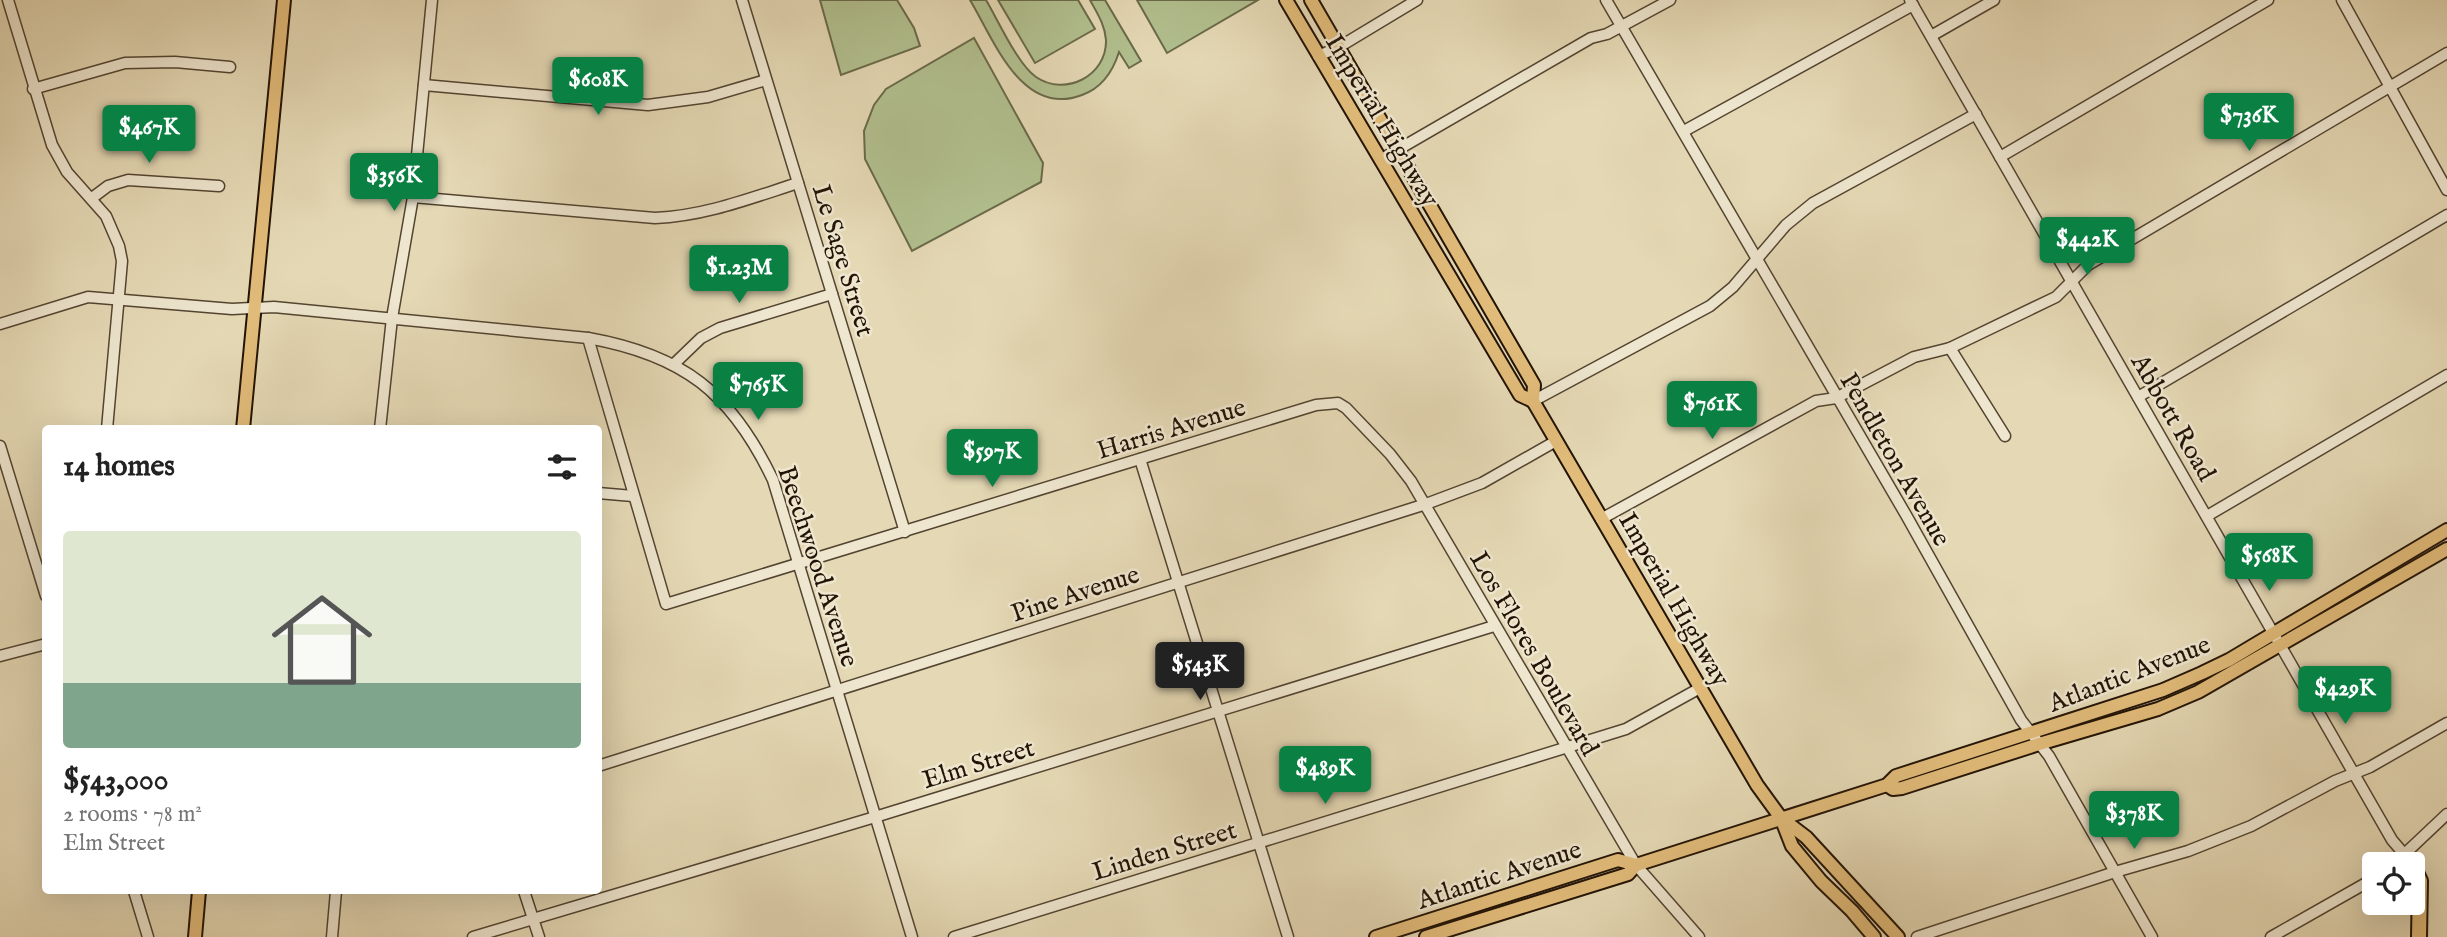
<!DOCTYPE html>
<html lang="en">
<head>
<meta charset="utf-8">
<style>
  :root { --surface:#fff; --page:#f2f2f2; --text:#222; --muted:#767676; --accent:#0b8043 }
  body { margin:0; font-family:"IM FELL English",serif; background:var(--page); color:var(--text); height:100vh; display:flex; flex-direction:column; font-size:26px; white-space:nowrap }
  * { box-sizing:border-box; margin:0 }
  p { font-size:23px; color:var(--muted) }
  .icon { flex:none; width:38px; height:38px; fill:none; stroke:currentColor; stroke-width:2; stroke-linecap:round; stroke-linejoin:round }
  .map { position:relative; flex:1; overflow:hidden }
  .panel { position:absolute; left:42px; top:425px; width:560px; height:469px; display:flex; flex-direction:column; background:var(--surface); border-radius:7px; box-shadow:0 7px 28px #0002 }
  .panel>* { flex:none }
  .buttons { position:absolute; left:2362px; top:852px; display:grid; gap:14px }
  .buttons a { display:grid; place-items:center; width:63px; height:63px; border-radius:7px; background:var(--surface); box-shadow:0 7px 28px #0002; font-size:35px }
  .price { position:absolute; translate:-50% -60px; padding:0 16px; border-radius:7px; background:var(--accent); color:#fff; font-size:23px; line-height:46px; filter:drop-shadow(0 2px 4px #0008) }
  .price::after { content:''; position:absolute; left:50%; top:42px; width:21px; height:16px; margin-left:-10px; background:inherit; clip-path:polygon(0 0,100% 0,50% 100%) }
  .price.on { background:#222; color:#fff }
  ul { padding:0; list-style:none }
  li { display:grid; align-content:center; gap:14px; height:371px; padding:0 21px }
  li span { display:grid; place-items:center; height:217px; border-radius:7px; color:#555 }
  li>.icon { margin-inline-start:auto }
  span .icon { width:126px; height:126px; fill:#fffc; stroke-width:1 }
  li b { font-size:30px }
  h2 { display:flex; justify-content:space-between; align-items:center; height:84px; padding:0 21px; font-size:30px }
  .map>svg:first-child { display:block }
</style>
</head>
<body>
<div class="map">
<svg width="2447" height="937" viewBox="0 0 2447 937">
  <rect width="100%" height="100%" fill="#e5d9b5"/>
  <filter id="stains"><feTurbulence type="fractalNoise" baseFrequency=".00286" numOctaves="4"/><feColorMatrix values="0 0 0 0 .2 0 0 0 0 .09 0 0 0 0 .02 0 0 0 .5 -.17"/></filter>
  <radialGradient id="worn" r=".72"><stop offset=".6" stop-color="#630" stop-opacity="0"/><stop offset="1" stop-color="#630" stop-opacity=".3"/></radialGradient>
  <g fill="#b2c08f" stroke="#6a6a4a" stroke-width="2">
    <path d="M820 0H897L914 28 920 46 841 75Z"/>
    <path d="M970 0H986C998 20 1018 65 1036 77 1065 97 1107 76 1106 40 1105 25 1097 13 1090 0H1105L1141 61 1129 68 1119 52C1113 71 1102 88 1082 95 1022 118 994 40 970 0Z"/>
    <path d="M998 0H1078L1095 29 1035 63Z"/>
    <path d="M1137 0H1258L1167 53Z"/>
    <path d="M974 38 1043 163 1041 182 912 251 865 159 864 131 874 105 886 89Z"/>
  </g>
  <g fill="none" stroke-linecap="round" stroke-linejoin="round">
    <defs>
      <g id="minor">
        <path d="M8 0 52 145 67 172 106 216 119 246 122 261 107 429"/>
        <path d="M742 0 905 532"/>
        <path d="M1606 0 1906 515 2021 720 2049 756 2152 937"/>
        <path d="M1910 0 2392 840 2404 854"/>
        <path d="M2342 0 2447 190"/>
        <path d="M1931 36 1994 0"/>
        <path d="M1318 56 1339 47 1417 0"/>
        <path d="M424 85 648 105 708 97 766 80"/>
        <path d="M33 89 125 63 175 62 230 67"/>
        <path d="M1684 131 1913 5"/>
        <path d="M2000 157 2268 0"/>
        <path d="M1380 160 1591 38 1607 34 1670 0"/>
        <path d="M413 197 655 218C705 216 751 198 798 183"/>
        <path d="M92 198 108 186 128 180 219 186"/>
        <path d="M0 324 88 297 232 309 274 307 588 338C683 355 731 392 773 480L912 937"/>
        <path d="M588 338 666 604 1316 405 1338 403 1346 408 1390 454 1411 481 1636 865 1699 937"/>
        <path d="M1950 348 2005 436"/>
        <path d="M674 364 701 338 720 328 832 294"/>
        <path d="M2138 397 2447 215"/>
        <path d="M1533 401 1710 306 1733 287 1786 225 1813 203 1976 114"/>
        <path d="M380 429 392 318 413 197 432 0"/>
        <path d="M0 446 46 596"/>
        <path d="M1140 459 1288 937"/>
        <path d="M598 493 633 496"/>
        <path d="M2207 516 2447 375"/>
        <path d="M1601 519 1816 401 1836 398 1914 357 1950 348 2056 297 2088 265 2447 53"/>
        <path d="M0 656 46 644"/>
        <path d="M598 766 1426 504 1482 483 1556 441"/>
        <path d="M2394 864 2447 814"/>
        <path d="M134 891 148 937"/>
        <path d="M524 891 539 937"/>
        <path d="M332 937 336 891"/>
        <path d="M473 937 875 817 1494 626"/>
        <path d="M954 937 1626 729 1700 688"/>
        <path d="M1917 937 2115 872 2188 851 2251 826 2335 781 2370 767 2447 723"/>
        <path d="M2271 937 2375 878"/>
      </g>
      <g id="major">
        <path d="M1286 0 1520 395 1533 401"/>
        <path d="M1311 0 1534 385 1533 401 1757 785 1781 818 1792 846 1821 881 1852 911 1874 937"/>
        <path d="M243 429 284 0"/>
        <path d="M1887 785 1893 789 1902 788 2039 744 2158 709 2198 692 2447 549"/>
        <path d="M1781 818 1806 837 1898 937"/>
        <path d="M195 937 199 891"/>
        <path d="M1376 937 1618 860 1636 865"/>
        <path d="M1426 937 1628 874 1636 865 1887 785 1896 776 2163 690 2202 673 2229 660 2447 530"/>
      </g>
      <path id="highway" d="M2413 866 2420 881 2419 937"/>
    </defs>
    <use href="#minor" stroke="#534431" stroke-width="13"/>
    <use href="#major" stroke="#221305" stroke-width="16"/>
    <use href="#highway" stroke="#221305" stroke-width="18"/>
    <use href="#minor" stroke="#eee6cf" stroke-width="10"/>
    <use href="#major" stroke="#e2bc7a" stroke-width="12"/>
    <use href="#highway" stroke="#e2bc7a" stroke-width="14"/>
  </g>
  <g text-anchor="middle" stroke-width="5" stroke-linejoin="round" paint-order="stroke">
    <g font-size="26" fill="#221305" stroke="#eee6cf">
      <text transform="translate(1383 120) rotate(59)" y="9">Imperial Highway</text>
      <text transform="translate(844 260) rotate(73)" y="9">Le Sage Street</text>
      <text transform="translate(2174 417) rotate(60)" y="9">Abbott Road</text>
      <text transform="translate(1171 428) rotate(-17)" y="9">Harris Avenue</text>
      <text transform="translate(1896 459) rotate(60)" y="9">Pendleton Avenue</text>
      <text transform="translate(819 566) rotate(72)" y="9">Beechwood Avenue</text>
      <text transform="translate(1075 593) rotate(-18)" y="9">Pine Avenue</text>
      <text transform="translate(1675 599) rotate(60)" y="9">Imperial Highway</text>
      <text transform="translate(1535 653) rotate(60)" y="9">Los Flores Boulevard</text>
      <text transform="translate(2129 673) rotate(-21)" y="9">Atlantic Avenue</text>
      <text transform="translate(978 763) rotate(-17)" y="9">Elm Street</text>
      <text transform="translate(1164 850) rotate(-17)" y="9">Linden Street</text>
      <text transform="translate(1499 874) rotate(-18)" y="9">Atlantic Avenue</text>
    </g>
  </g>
  <rect width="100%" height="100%" filter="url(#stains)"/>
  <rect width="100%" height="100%" fill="url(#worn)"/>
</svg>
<div class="buttons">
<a><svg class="icon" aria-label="locate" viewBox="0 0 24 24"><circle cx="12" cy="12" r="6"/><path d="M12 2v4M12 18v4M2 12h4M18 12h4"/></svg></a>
</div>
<b class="price" style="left:598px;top:117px">$608K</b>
<b class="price" style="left:2249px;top:153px">$736K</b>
<b class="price" style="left:149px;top:165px">$467K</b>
<b class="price" style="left:394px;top:213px">$356K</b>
<b class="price" style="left:2087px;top:277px">$442K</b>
<b class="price" style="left:739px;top:305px">$1.23M</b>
<b class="price" style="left:758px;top:422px">$765K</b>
<b class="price" style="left:1712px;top:441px">$761K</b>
<b class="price" style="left:992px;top:489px">$597K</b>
<b class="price" style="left:2269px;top:593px">$568K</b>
<b class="price on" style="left:1200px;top:702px">$543K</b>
<b class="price" style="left:2345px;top:726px">$429K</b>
<b class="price" style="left:1325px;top:806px">$489K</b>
<b class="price" style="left:2134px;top:851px">$378K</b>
<section class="panel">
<h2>14 homes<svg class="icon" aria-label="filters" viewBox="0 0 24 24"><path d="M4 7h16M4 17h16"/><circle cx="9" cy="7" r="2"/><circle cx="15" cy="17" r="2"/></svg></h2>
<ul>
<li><span style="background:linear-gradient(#dfe7d0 70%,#7fa58c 0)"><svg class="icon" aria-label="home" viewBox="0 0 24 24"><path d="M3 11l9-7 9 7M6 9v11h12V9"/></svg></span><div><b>$543,000</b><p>2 rooms · 78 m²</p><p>Elm Street</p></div></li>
</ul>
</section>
</div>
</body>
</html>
